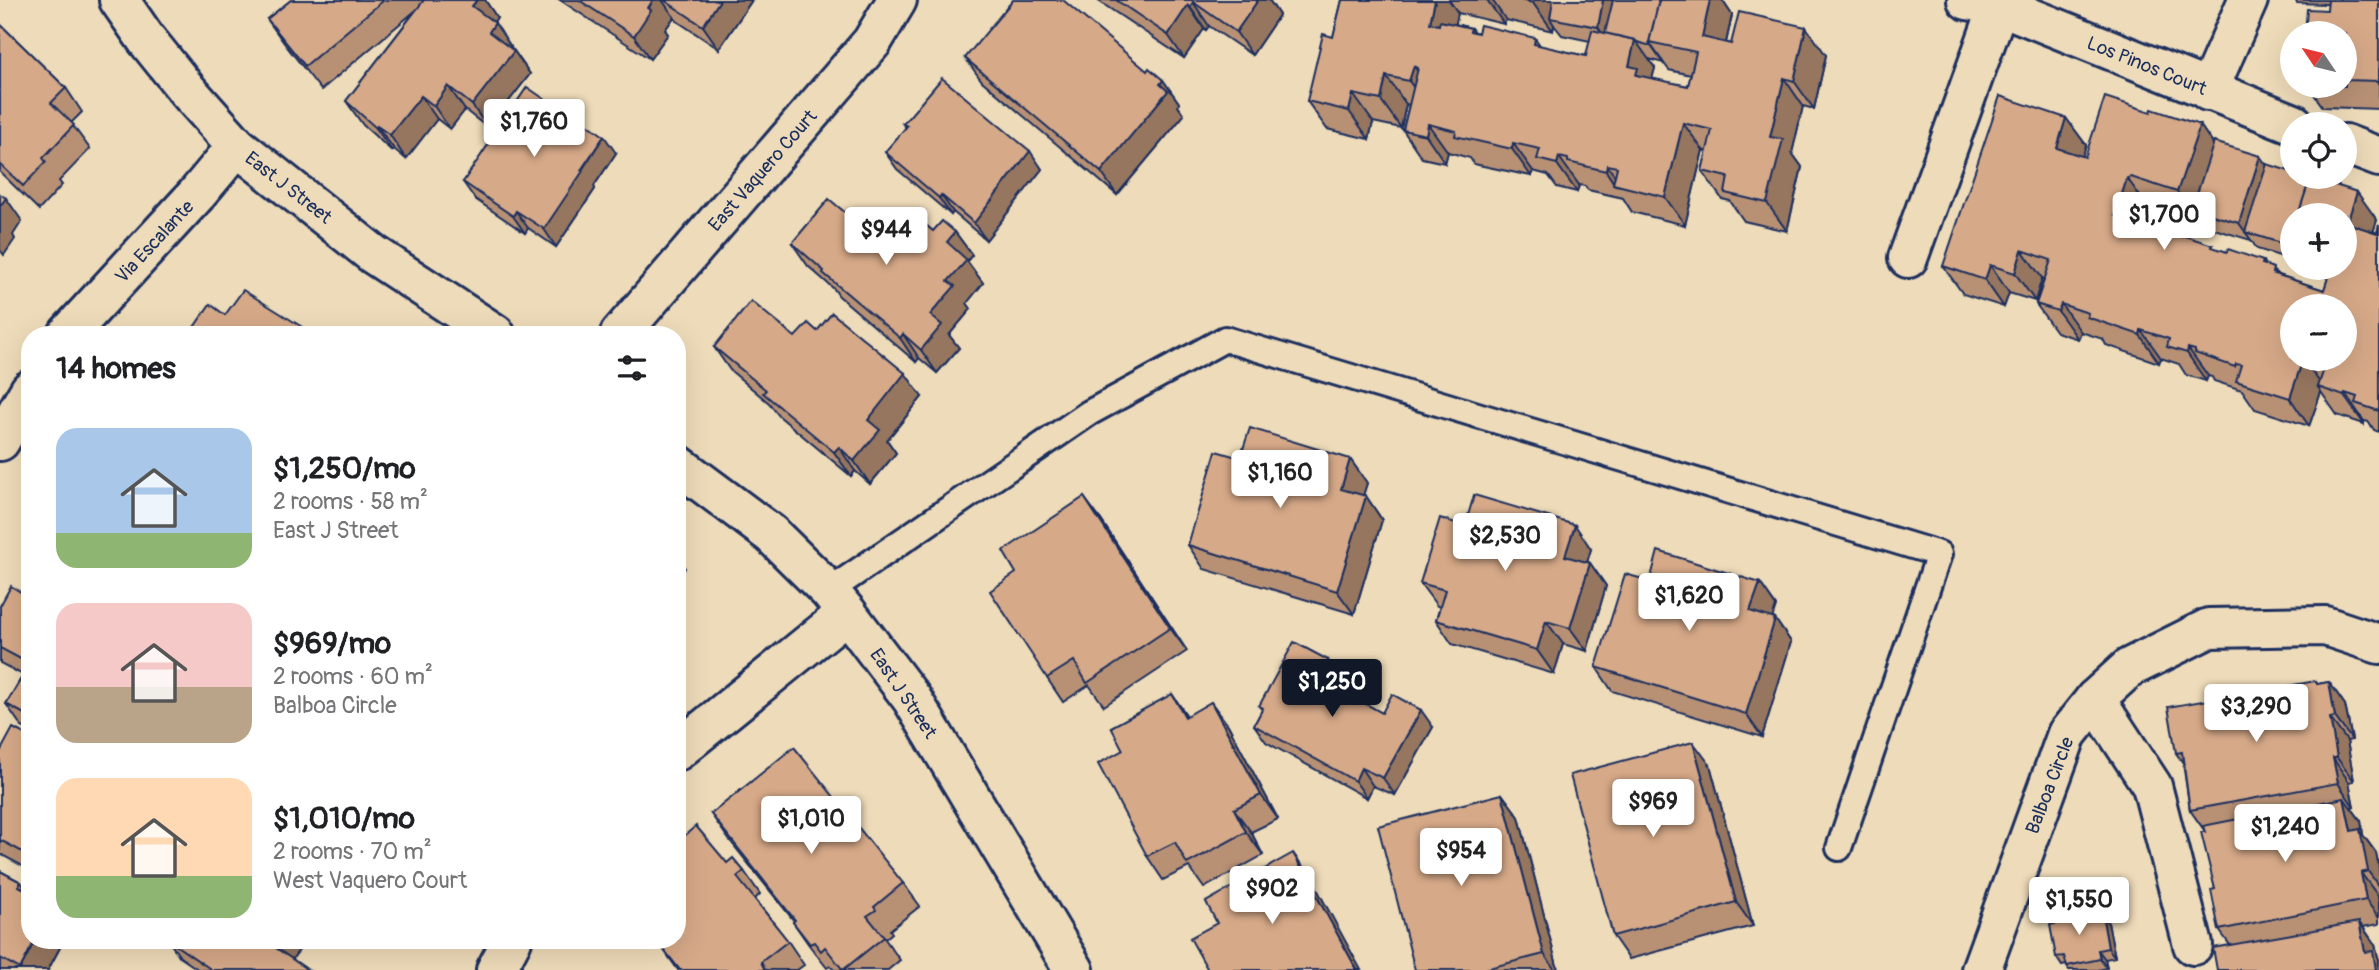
<!DOCTYPE html>
<html lang="en">
<head>
<meta charset="utf-8">
<style>
  :root { --surface:#fff; --page:#f2f2f2; --text:#202124; --muted:#757577; --accent:#111827 }
  body { margin:0; font-family:Pangolin,sans-serif; background:var(--page); color:var(--text); height:100vh; display:flex; flex-direction:column; font-size:26px; white-space:nowrap }
  * { box-sizing:border-box; margin:0 }
  p { font-size:23px; color:var(--muted) }
  .icon { flex:none; width:38px; height:38px; fill:none; stroke:currentColor; stroke-width:2; stroke-linecap:round; stroke-linejoin:round }
  .map { position:relative; flex:1; overflow:hidden }
  .drawer { position:absolute; left:21px; top:326px; width:665px; height:623px; display:flex; flex-direction:column; background:var(--surface); border-radius:28px; box-shadow:0 7px 28px #0002 }
  .drawer>* { flex:none }
  .needle { width:46px; rotate:305deg }
  .tools { position:absolute; left:2280px; top:21px; display:grid; gap:14px }
  .tools a { display:grid; place-items:center; width:77px; height:77px; border-radius:50%; background:var(--surface); box-shadow:0 7px 28px #0002; font-size:35px }
  .price { position:absolute; translate:-50% -60px; padding:0 16px; border-radius:7px; background:#fff; color:#222; font-size:23px; line-height:46px; filter:drop-shadow(0 2px 4px #0008) }
  .price::after { content:''; position:absolute; left:50%; top:42px; width:21px; height:16px; margin-left:-10px; background:inherit; clip-path:polygon(0 0,100% 0,50% 100%) }
  .price.selected { background:var(--accent); color:#fff }
  ul { padding:0; list-style:none }
  li { display:flex; align-items:center; gap:21px; height:175px; padding:0 35px }
  li span { display:grid; place-items:center; flex:none; width:196px; height:140px; border-radius:21px; color:#555 }
  li>.icon { margin-inline-start:auto }
  span .icon { width:84px; height:84px; fill:#fffc; stroke-width:1 }
  li b { font-size:30px }
  h2 { display:flex; justify-content:space-between; align-items:center; height:84px; padding:0 35px; font-size:30px }
  .map>svg:first-child { display:block }
</style>
</head>
<body>
<div class="map">
<svg width="2379" height="970" viewBox="0 0 2379 970">
  <rect width="100%" height="100%" fill="#eedbb9"/>
  <filter id="ink" filterUnits="userSpaceOnUse"><feTurbulence type="fractalNoise" baseFrequency=".0143" numOctaves="2"/><feDisplacementMap in="SourceGraphic" scale="14" xChannelSelector="R" yChannelSelector="G"/><feConvolveMatrix kernelMatrix="1 2 1 2 8 2 1 2 1" color-interpolation-filters="sRGB"/></filter>
  <g filter="url(#ink)">
    <g fill="none" stroke-linecap="round" stroke-linejoin="round">
      <defs>
        <path id="service" d="M829 591 1089 413 1225 339 1939 554 1839 848"/>
        <g id="minor">
          <path d="M1967 0 1999 5 2294 124"/>
          <path d="M2208 91 2248 0"/>
          <path d="M2345 144 2379 157"/>
          <path d="M1908 258 1999 5"/>
          <path d="M68 334 197 194 237 146"/>
          <path d="M620 334 872 42 897 0"/>
          <path d="M0 441 30 390"/>
          <path d="M2095 699 2152 786 2193 945"/>
          <path d="M677 751 847 613"/>
          <path d="M496 970 512 940"/>
          <path d="M1981 970 2067 734 2095 699 2129 668 2209 628 2325 626 2379 644"/>
        </g>
        <g id="tertiary">
          <path d="M119 0 146 39 187 90 237 146 373 254 495 334"/>
          <path d="M677 464 771 534 829 591 847 613 912 699 1074 970"/>
        </g>
      </defs>
      <use href="#service" stroke="#1b2f5e" stroke-width="30"/>
      <use href="#minor" stroke="#1b2f5e" stroke-width="44"/>
      <use href="#tertiary" stroke="#1b2f5e" stroke-width="44"/>
      <use href="#service" stroke="#eedbb9" stroke-width="24"/>
      <use href="#minor" stroke="#eedbb9" stroke-width="38"/>
      <use href="#tertiary" stroke="#eedbb9" stroke-width="38"/>
    </g>
    <g fill="#b89175" stroke="#1b2f5e" stroke-width="2" fill-rule="evenodd">
      <path d="M291 0H485L497 18 494 22 511 47 510 48 514 51 530 74 488 128 465 110 450 129 437 119 406 159 394 149 392 151 363 125 346 101 415 11 321 90 284 43 267 19Z"/>
      <path d="M560 0H752L719 49 677 21 674 17 665 30 668 34 650 59Z"/>
      <path d="M1097 0H1269L1279 15 1252 55 1209 26 1206 30 1204 29 1184 58Z"/>
      <path d="M1342 0H1722L1732 15 1726 43 1826 55 1814 109 1803 106 1792 153 1802 167 1787 231 1744 221 1730 201 1722 199 1702 171 1707 152 1703 150 1685 225 1632 212 1623 198 1588 190 1585 186 1579 185 1577 192 1557 187 1548 175 1533 171 1531 176 1474 164 1470 158 1448 152 1445 163 1422 158 1403 130 1409 105 1406 104 1401 128 1373 122 1369 139 1327 129 1307 101 1333 37ZM1458 13 1504 24 1506 20 1553 31 1554 25 1562 35 1590 41 1586 56 1540 46 1535 38 1474 32 1471 28 1455 24ZM1649 59 1663 63V62L1669 70 1691 75 1688 86 1652 79 1655 68Z"/>
      <path d="M2295 0H2379V109L2323 107 2308 86H2345V33L2327 4 2297 3Z"/>
      <path d="M0 24 66 88 82 112 71 123 90 149 59 181 62 185 39 210 0 172Z"/>
      <path d="M965 58 1147 71 1163 80 1179 103 1178 106 1184 115 1117 195 982 81Z"/>
      <path d="M2151 112 2200 125 2213 144 2267 165 2377 220 2373 232 2377 233 2379 225V432L2374 430 2369 422 2364 421V424L2337 415 2321 392 2309 426 2255 409 2242 390 2214 381 2212 377 2208 376 2206 381 2186 375 2179 364 2161 358 2159 363 2106 345 2103 339 2081 332 2078 339 2056 332 2036 304 2044 279 2042 278 2035 301 2009 293 2004 307 1963 294 1943 266 2066 118 2086 145 2082 156 2085 157ZM2151 205 2197 220 2198 216 2204 226 2251 240 2257 249 2292 260V215L2345 268H2306L2308 271 2328 278 2324 290 2279 275 2265 265 2263 261 2216 249 2182 237 2175 228 2143 217 2147 206Z"/>
      <path d="M903 124 1042 169 986 240 953 212 951 215 897 169 885 152 906 128Z"/>
      <path d="M616 153 594 186 595 189 556 247 528 228 525 233 475 199 463 182Z"/>
      <path d="M933 231 955 232 972 255 967 261 983 283 967 303 971 309 949 335 959 348 937 373 919 358 916 362 839 296 834 289 808 266 792 243 895 232Z"/>
      <path d="M817 331 922 397 887 440 896 453 870 484 855 471 851 476 779 416 769 403 730 370 714 347 795 337Z"/>
      <path d="M1240 458 1350 459 1367 483 1363 495 1366 496 1382 520 1354 614 1204 569 1188 545Z"/>
      <path d="M1101 520 1187 651 1104 706 1089 685 1063 702 1047 678Z"/>
      <path d="M1465 526 1591 549 1587 562 1590 563 1606 586 1587 651 1563 644 1554 674 1452 644 1436 620 1440 607 1437 606 1420 583Z"/>
      <path d="M1650 581 1760 583 1776 606 1772 618 1775 619 1791 642 1762 737 1612 691 1596 667Z"/>
      <path d="M30 598V731L22 727 6 704 23 675 0 663V606Z"/>
      <path d="M1340 678 1335 687 1382 713 1433 727 1395 795 1373 786 1367 798 1266 742 1254 725 1262 710 1259 706Z"/>
      <path d="M2316 681 2318 684 2329 682 2345 705 2352 740 2347 741 2354 781 2349 782 2354 807H2351L2361 821 2363 835 2376 853 2379 868V896H2378L2379 904V924L2363 927 2375 945 2378 957 2379 959V970L2230 945 2219 930 2215 889 2204 830 2190 810 2183 763 2176 753Z"/>
      <path d="M1172 694 1187 716 1228 725 1278 819 1251 832 1263 855 1204 888 1189 867 1163 880 1147 856 1123 750Z"/>
      <path d="M30 737V870L0 854V752Z"/>
      <path d="M1710 765 1753 926 1629 959 1613 936Z"/>
      <path d="M1502 794 1519 817 1558 970H1415Z"/>
      <path d="M711 814 903 883 920 906 890 930 892 933 885 939 900 960 888 970H834L830 966 827 968 809 945 793 922 794 921 727 837Z"/>
      <path d="M727 863 744 871 760 894 755 899 788 941 804 965 797 970H678L658 942 677 940Z"/>
      <path d="M0 871 21 882 64 940 48 970H0Z"/>
      <path d="M2094 916 2108 923 2115 957 2105 959 2107 968 2098 970H2069L2066 965 2062 966 2056 957 2061 922Z"/>
      <path d="M168 940 299 950 292 959 308 970H199L180 957Z"/>
    </g>
    <g fill="#96765f" stroke="#1b2f5e" stroke-width="2">
      <path d="M477 0H485L497 18 488 29 472 6Z"/>
      <path d="M653 0H662L674 17 665 30 668 34 650 59 634 36Z"/>
      <path d="M720 0H752L719 49 703 26Z"/>
      <path d="M1258 0H1269L1279 15 1252 55 1236 32Z"/>
      <path d="M1435 0H1449L1458 13 1450 51 1430 23Z"/>
      <path d="M1487 0H1492L1506 20 1504 24Z"/>
      <path d="M1534 0H1560L1550 18 1554 25 1553 31 1533 3Z"/>
      <path d="M1603 0H1619L1610 45 1598 27Z"/>
      <path d="M1710 0H1722L1732 15 1721 65 1702 37Z"/>
      <path d="M1193 2 1209 26 1206 30 1190 7Z"/>
      <path d="M1188 5 1204 29 1184 58 1168 35Z"/>
      <path d="M495 23 511 47 505 55 489 32Z"/>
      <path d="M1806 27 1826 55 1814 109 1794 81Z"/>
      <path d="M1535 38 1554 66 1534 44Z"/>
      <path d="M1635 40 1655 68 1650 86 1655 103 1629 66Z"/>
      <path d="M1651 45 1663 62V63L1651 46Z"/>
      <path d="M514 51 530 74 488 128 472 105Z"/>
      <path d="M1414 66 1433 94 1429 109 1409 81Z"/>
      <path d="M1386 76 1406 104 1401 128 1381 100Z"/>
      <path d="M1784 78 1803 106 1792 153 1802 167 1787 231 1767 203 1770 137Z"/>
      <path d="M1163 80 1179 103 1178 106 1184 115 1117 195 1101 172Z"/>
      <path d="M448 86 465 110 450 129 434 106Z"/>
      <path d="M1353 94 1373 122 1369 139 1349 111Z"/>
      <path d="M421 96 437 119 406 159 390 135Z"/>
      <path d="M2066 118 2086 145 2076 176 2057 148Z"/>
      <path d="M1683 123 1703 150 1685 225 1665 197Z"/>
      <path d="M1428 124 1448 152 1445 163 1426 135Z"/>
      <path d="M2200 125 2219 153 2192 209 2198 216 2197 220 2177 192Z"/>
      <path d="M377 126 394 149 392 151 376 128Z"/>
      <path d="M604 136 616 153 594 186 595 189 556 247 544 229Z"/>
      <path d="M1513 143 1533 171 1531 176 1512 149Z"/>
      <path d="M1030 151 1042 169 986 240 974 223Z"/>
      <path d="M2260 156 2272 173 2245 232 2251 240 2239 223Z"/>
      <path d="M1559 157 1579 185 1577 192 1557 164Z"/>
      <path d="M1607 165 1622 186 1615 185 1606 171Z"/>
      <path d="M2127 178 2147 206 2134 243 2115 216Z"/>
      <path d="M2357 192 2377 220 2367 251 2347 223Z"/>
      <path d="M941 195 953 212 951 215 939 198Z"/>
      <path d="M6 198 22 221 13 235 15 239 4 255 0 250V206Z"/>
      <path d="M516 211 528 228 525 233 513 216Z"/>
      <path d="M2175 228 2195 256 2173 235Z"/>
      <path d="M955 232 972 255 967 261 983 283 967 303 971 309 949 335 959 348 937 373 921 350 930 315 948 281 947 242Z"/>
      <path d="M2022 250 2042 278 2035 301 2015 273Z"/>
      <path d="M1990 265 2009 293 2004 307 1985 280Z"/>
      <path d="M2061 304 2081 332 2078 339 2058 311Z"/>
      <path d="M2141 330 2161 358 2159 363 2140 335Z"/>
      <path d="M903 334 919 358 916 362 900 338Z"/>
      <path d="M2188 348 2208 376 2206 381 2187 353Z"/>
      <path d="M2303 359 2323 387H2318L2321 392 2309 426 2290 398Z"/>
      <path d="M905 373 922 397 887 440 896 453 870 484 854 461 868 420Z"/>
      <path d="M2345 393 2364 421V424L2344 396Z"/>
      <path d="M839 447 855 471 851 476 834 452Z"/>
      <path d="M1350 459 1367 483 1358 512 1341 489Z"/>
      <path d="M1366 496 1382 520 1354 614 1337 591Z"/>
      <path d="M1084 497 1101 520 1187 651 1170 628Z"/>
      <path d="M1575 525 1591 549 1582 579 1565 556Z"/>
      <path d="M677 557 685 568 677 580Z"/>
      <path d="M1590 563 1606 586 1587 651 1570 628Z"/>
      <path d="M1760 583 1776 606 1767 635 1750 611Z"/>
      <path d="M1775 619 1791 642 1762 737 1746 714Z"/>
      <path d="M1546 621 1563 644 1554 674 1537 650Z"/>
      <path d="M1328 660 1340 678 1331 695 1319 678Z"/>
      <path d="M2329 682 2345 705 2352 740 2335 717Z"/>
      <path d="M1172 694 1188 718 1185 717Z"/>
      <path d="M1211 702 1228 725 1278 819 1261 795Z"/>
      <path d="M1421 710 1433 727 1395 795 1383 778Z"/>
      <path d="M2330 718 2347 741 2354 781 2337 758Z"/>
      <path d="M1693 742 1710 765 1753 926 1736 902Z"/>
      <path d="M2333 758 2349 782 2354 807 2338 783Z"/>
      <path d="M1361 768 1373 786 1367 798 1355 781Z"/>
      <path d="M1502 794 1519 817 1558 970H1555L1544 954Z"/>
      <path d="M2344 798 2361 821 2363 835 2376 853 2379 868V887L2368 871 2351 831Z"/>
      <path d="M1234 809 1251 832 1263 855 1246 832Z"/>
      <path d="M1293 853 1310 876 1361 970H1357Z"/>
      <path d="M2361 873 2378 896 2379 904V918L2366 900Z"/>
      <path d="M2102 914 2108 923 2115 957 2108 948Z"/>
      <path d="M2359 922 2375 945 2378 957 2379 959V970H2376L2365 952Z"/>
      <path d="M35 940H64L48 970H21L20 969Z"/>
      <path d="M282 940H292L299 950 288 965 276 948Z"/>
      <path d="M2098 950 2105 959 2107 968 2100 959Z"/>
    </g>
    <g fill="#d6a988" stroke="#1b2f5e" stroke-width="2" fill-rule="evenodd">
      <path d="M291 0H384L305 66 267 19Z"/>
      <path d="M424 0H477L472 6 495 23 489 32 514 51 472 105 448 86 434 106 421 96 390 135 377 126 376 128 346 101Z"/>
      <path d="M579 0H653L648 8 651 10 634 36Z"/>
      <path d="M664 0H720L703 26Z"/>
      <path d="M1013 0H1063L1147 71 1149 68 1163 80 1160 84 1168 91 1101 172 965 58Z"/>
      <path d="M1116 0H1258L1236 32 1193 2 1190 7 1188 5 1168 35Z"/>
      <path d="M1342 0H1435L1430 23 1439 25 1440 21 1471 28 1470 31 1478 33 1480 25 1535 38 1534 44 1586 56 1592 30 1635 40 1629 66 1638 68 1636 75 1688 86 1696 52 1649 42 1659 0H1710L1702 37 1731 44 1739 12 1806 27 1794 81 1784 78 1770 137 1783 139 1767 203 1725 193 1728 177 1702 171 1712 130 1683 123 1665 197 1613 184 1617 167 1607 165 1606 171 1568 162V159L1559 157 1557 164 1537 159 1540 149 1513 143 1512 149 1455 136 1456 131 1428 124 1426 135 1403 130 1418 68 1414 66 1409 81 1386 76 1381 100 1353 94 1349 111 1307 101 1323 34 1333 37Z"/>
      <path d="M1520 0H1534L1533 3Z"/>
      <path d="M1553 0H1603L1598 27 1550 18Z"/>
      <path d="M1613 0H1659L1649 42 1651 46 1637 42 1635 40 1605 33Z"/>
      <path d="M2328 0H2379V81L2345 80V33H2305L2307 9 2327 10Z"/>
      <path d="M0 24 66 88 51 103 74 125 43 158 46 162 23 186 0 164Z"/>
      <path d="M942 78 1030 151 974 223 941 195 939 198 885 152 907 126 903 124Z"/>
      <path d="M527 87 581 124 583 121 604 136 581 170 583 171 544 229 516 211 513 216 463 182Z"/>
      <path d="M2000 96 2066 118 2057 148 2085 157 2105 97 2151 112 2152 109 2200 125 2177 192 2131 177 2127 178 2115 216 2119 217 2122 210 2175 228 2173 235 2182 237V235L2213 245 2212 247 2227 252 2228 249 2263 261 2262 264 2273 268 2272 273 2324 290 2331 268H2345V215H2298L2310 177 2357 192 2347 223 2377 233 2379 225V411L2355 403 2357 397 2345 393 2344 396 2318 387 2325 366 2303 359 2290 398 2236 381 2241 365 2236 364 2235 367 2195 353V350L2188 348 2187 353 2167 347 2169 339 2141 330 2140 335 2087 317 2088 313 2061 304 2058 311 2036 304 2051 260 2022 250 2015 273 1990 265 1985 280 1943 266ZM2292 306H2345V359H2292Z"/>
      <path d="M2214 142 2260 156 2239 223 2192 209Z"/>
      <path d="M2267 164 2292 172V177L2310 178 2298 215H2292V231L2288 243 2290 246 2245 232Z"/>
      <path d="M0 194 6 198 0 206Z"/>
      <path d="M829 199 870 233 880 219 895 232 912 213 933 231 942 221 955 232 947 242 967 260 948 281 955 286 930 315 942 325 921 350 903 334 900 338 823 273 824 271 792 243Z"/>
      <path d="M2292 231V245L2288 243Z"/>
      <path d="M243 290 307 330 305 334H181L185 329 190 333 210 304 225 315Z"/>
      <path d="M751 301 795 337 808 323 817 331 832 313 905 373 868 420 880 430 854 461 839 447 834 452 763 393 766 390 714 347Z"/>
      <path d="M1250 428 1350 459 1341 489 1366 496 1337 591 1188 545 1216 451 1240 458Z"/>
      <path d="M1474 495 1575 525 1565 556 1590 563 1570 628 1546 621 1537 650 1436 620 1445 590 1420 583 1440 518 1465 526Z"/>
      <path d="M1084 497 1170 628 1087 683 1074 661 1047 678 990 591 1016 573 1003 551Z"/>
      <path d="M1658 551 1760 583 1750 611 1775 619 1746 714 1596 667 1625 574 1650 581Z"/>
      <path d="M11 586 30 598V717L6 704 30 664 0 648V606Z"/>
      <path d="M1294 642 1328 660 1319 678 1382 713 1392 694 1421 710 1383 778 1361 768 1355 781 1254 725 1263 708 1259 706Z"/>
      <path d="M2316 681 2317 684 2329 682 2335 717 2330 718 2337 758H2333L2338 783 2190 810 2182 752 2176 753 2168 707Z"/>
      <path d="M1172 694 1185 717 1211 702 1261 795 1234 809 1246 832 1187 864 1175 842 1147 856 1098 764 1123 750 1111 727Z"/>
      <path d="M13 728 30 737V856L0 840V752Z"/>
      <path d="M1693 742 1736 902 1613 936 1570 775Z"/>
      <path d="M794 747 903 883 874 907 876 910 867 916 884 937 843 970 825 947 821 951 814 942 810 944 793 922 795 920 711 814Z"/>
      <path d="M1502 794 1544 954 1481 970H1415L1378 826Z"/>
      <path d="M2344 798 2351 831 2360 829 2368 871 2361 873 2366 900 2219 930 2211 890 2215 889 2201 832H2205L2203 826Z"/>
      <path d="M696 826 727 863 733 858 744 871 737 877 788 941 761 962 765 970H680L658 942 661 940H677V842Z"/>
      <path d="M1293 853 1357 970H1208L1190 938 1217 923 1206 902Z"/>
      <path d="M0 871 21 882 19 886 30 892V940H35L20 969 0 958Z"/>
      <path d="M2089 909 2091 916 2102 914 2108 948 2098 950 2100 959 2067 966 2064 956 2056 957 2050 925 2061 922 2059 915Z"/>
      <path d="M2359 922 2365 952 2373 951 2376 970H2217L2213 948Z"/>
      <path d="M168 940H282L276 948 308 970H212Z"/>
    </g>
  </g>
  <g text-anchor="middle" stroke-width="5" stroke-linejoin="round" paint-order="stroke">
    <g font-size="19" fill="#1b2f5e" stroke="#eedbb9">
      <text transform="translate(2147 65) rotate(22)" y="7">Los Pinos Court</text>
      <text transform="translate(762 170) rotate(-49)" y="7">East Vaquero Court</text>
      <text transform="translate(289 187) rotate(38)" y="7">East J Street</text>
      <text transform="translate(154 241) rotate(-47)" y="7">Via Escalante</text>
      <text transform="translate(904 693) rotate(56)" y="7">East J Street</text>
      <text transform="translate(2049 785) rotate(-69)" y="7">Balboa Circle</text>
    </g>
  </g>
</svg>
<div class="tools">
<a><svg class="needle" viewBox="-14 -14 28 28"><path d="M0-13l5 13h-10z" fill="#e53935"/><path d="M0 13l5-13h-10z" fill="#757577"/></svg></a>
<a><svg class="icon" aria-label="locate" viewBox="0 0 24 24"><circle cx="12" cy="12" r="6"/><path d="M12 2v4M12 18v4M2 12h4M18 12h4"/></svg></a>
<a>+</a>
<a>−</a>
</div>
<b class="price" style="left:534px;top:159px">$1,760</b>
<b class="price" style="left:2164px;top:252px">$1,700</b>
<b class="price" style="left:886px;top:267px">$944</b>
<b class="price" style="left:1280px;top:510px">$1,160</b>
<b class="price" style="left:1505px;top:573px">$2,530</b>
<b class="price" style="left:1689px;top:633px">$1,620</b>
<b class="price selected" style="left:1332px;top:719px">$1,250</b>
<b class="price" style="left:2256px;top:744px">$3,290</b>
<b class="price" style="left:1653px;top:839px">$969</b>
<b class="price" style="left:811px;top:856px">$1,010</b>
<b class="price" style="left:2285px;top:864px">$1,240</b>
<b class="price" style="left:1461px;top:888px">$954</b>
<b class="price" style="left:1272px;top:926px">$902</b>
<b class="price" style="left:2079px;top:937px">$1,550</b>
<section class="drawer">
<h2>14 homes<svg class="icon" aria-label="filters" viewBox="0 0 24 24"><path d="M4 7h16M4 17h16"/><circle cx="9" cy="7" r="2"/><circle cx="15" cy="17" r="2"/></svg></h2>
<ul>
<li><span style="background:linear-gradient(#a9c7e8 75%,#8fb573 0)"><svg class="icon" aria-label="home" viewBox="0 0 24 24"><path d="M3 11l9-7 9 7M6 9v11h12V9"/></svg></span><div><b>$1,250/mo</b><p>2 rooms · 58 m²</p><p>East J Street</p></div></li>
<li><span style="background:linear-gradient(#f6c9c9 60%,#b9a48a 0)"><svg class="icon" aria-label="home" viewBox="0 0 24 24"><path d="M3 11l9-7 9 7M6 9v11h12V9"/></svg></span><div><b>$969/mo</b><p>2 rooms · 60 m²</p><p>Balboa Circle</p></div></li>
<li><span style="background:linear-gradient(#ffd9b3 70%,#8fb573 0)"><svg class="icon" aria-label="home" viewBox="0 0 24 24"><path d="M3 11l9-7 9 7M6 9v11h12V9"/></svg></span><div><b>$1,010/mo</b><p>2 rooms · 70 m²</p><p>West Vaquero Court</p></div></li>
</ul>
</section>
</div>
</body>
</html>
